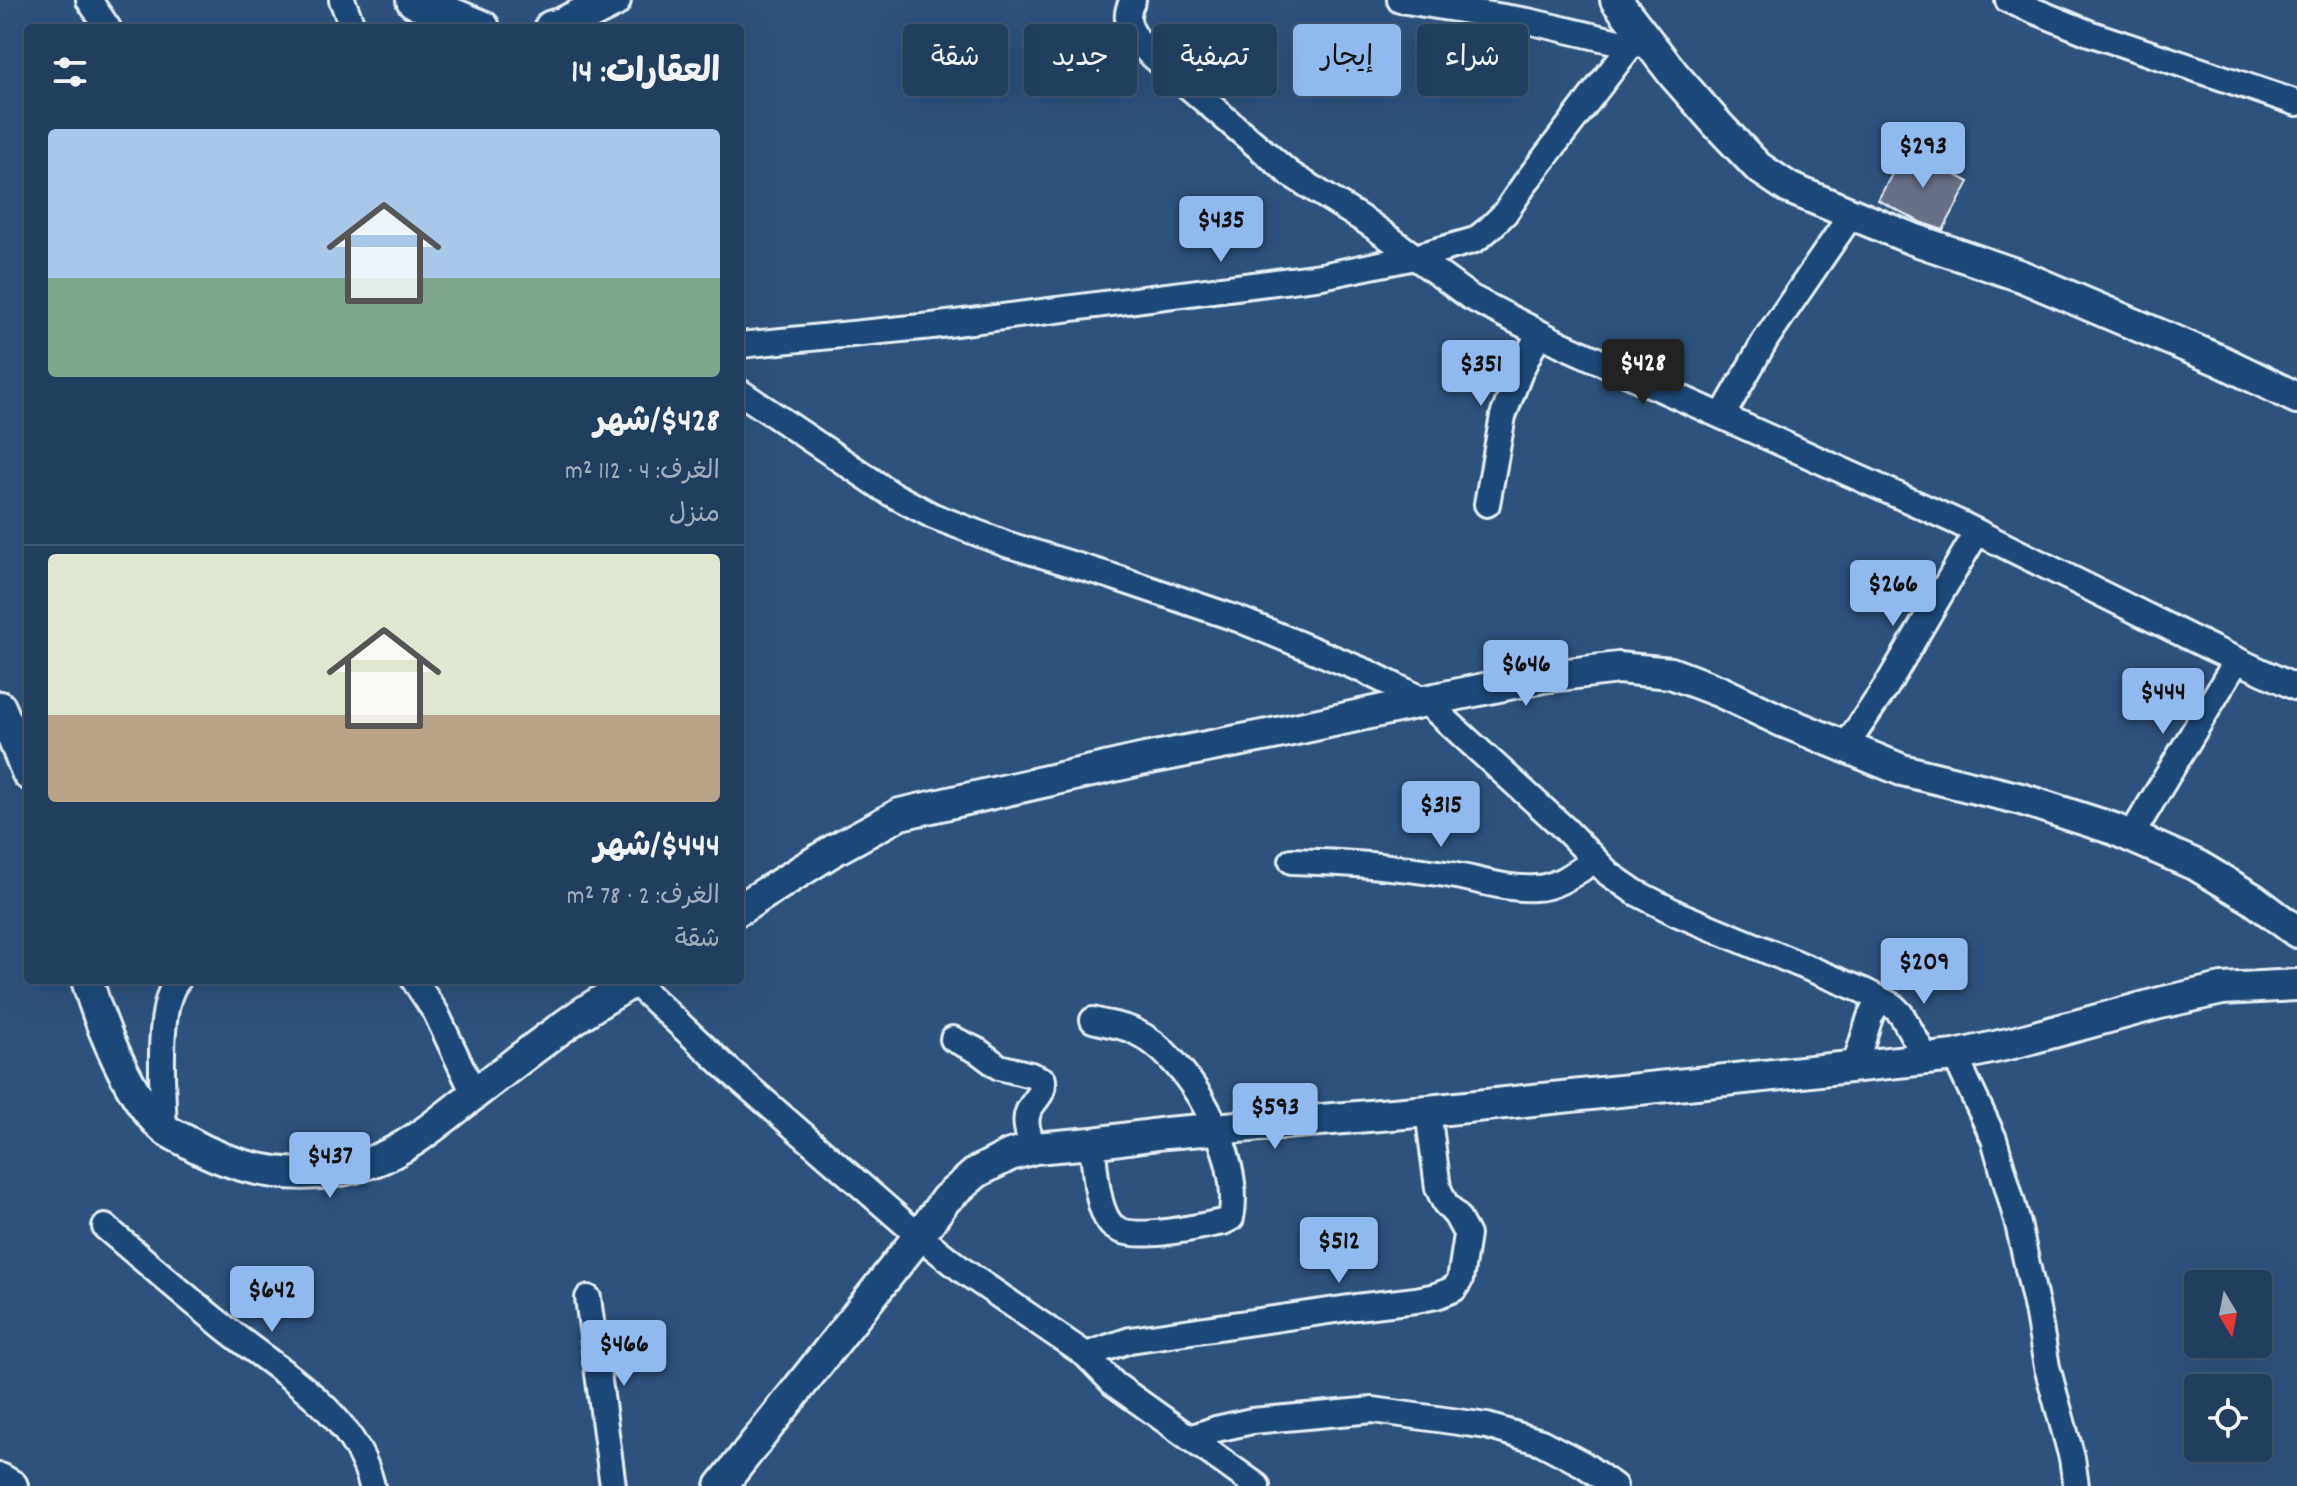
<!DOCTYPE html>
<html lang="ar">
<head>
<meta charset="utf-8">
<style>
  :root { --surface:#223e5e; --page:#2e4967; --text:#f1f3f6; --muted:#a2aebc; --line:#3f5773; --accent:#90b9f0 }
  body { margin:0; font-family:Dekko,"Playpen Sans Arabic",sans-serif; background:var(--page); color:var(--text); direction:rtl; height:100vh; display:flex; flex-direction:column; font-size:30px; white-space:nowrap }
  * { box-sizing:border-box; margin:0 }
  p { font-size:26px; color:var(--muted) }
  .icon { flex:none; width:44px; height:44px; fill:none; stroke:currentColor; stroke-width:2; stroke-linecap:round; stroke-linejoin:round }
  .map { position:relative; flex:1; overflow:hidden; direction:ltr }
  .drawer { position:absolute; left:24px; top:24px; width:720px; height:960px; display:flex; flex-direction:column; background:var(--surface); border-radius:8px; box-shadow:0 8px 32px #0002,0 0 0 2px var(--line); direction:rtl }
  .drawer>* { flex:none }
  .banner { position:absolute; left:768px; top:24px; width:760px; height:72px; direction:rtl; display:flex; gap:16px }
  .needle { width:52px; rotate:170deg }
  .fabs { position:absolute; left:2184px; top:1270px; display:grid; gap:16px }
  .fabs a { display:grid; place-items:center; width:88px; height:88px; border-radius:8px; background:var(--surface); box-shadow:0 8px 32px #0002,0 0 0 2px var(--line); font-size:40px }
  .price { position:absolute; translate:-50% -68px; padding:0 18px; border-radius:8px; background:var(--accent); color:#111; font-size:26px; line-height:52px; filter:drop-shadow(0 2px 4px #0008) }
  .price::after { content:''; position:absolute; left:50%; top:48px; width:24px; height:18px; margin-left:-12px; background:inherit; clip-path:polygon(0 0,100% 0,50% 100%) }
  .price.current { background:#222; color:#fff }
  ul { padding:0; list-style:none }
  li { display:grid; align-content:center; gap:16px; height:424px; padding:0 24px }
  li+li { border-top:2px solid var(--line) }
  li span { display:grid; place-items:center; height:248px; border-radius:8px; color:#555 }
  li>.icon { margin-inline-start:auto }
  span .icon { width:144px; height:144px; fill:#fffc; stroke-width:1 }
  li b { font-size:34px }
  h2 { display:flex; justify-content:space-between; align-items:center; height:96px; padding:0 24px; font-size:34px }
  .pill { padding:0 28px; border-radius:8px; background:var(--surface); box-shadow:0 8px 32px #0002,0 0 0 2px var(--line); font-size:28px; line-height:72px }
  .pill.current { background:var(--accent); color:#111 }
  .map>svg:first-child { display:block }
</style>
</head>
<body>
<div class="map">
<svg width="2297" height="1486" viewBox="0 0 2297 1486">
  <rect width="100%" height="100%" fill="#2d527d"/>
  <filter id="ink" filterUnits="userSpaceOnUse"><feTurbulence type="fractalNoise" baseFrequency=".0125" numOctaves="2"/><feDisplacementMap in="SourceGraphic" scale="16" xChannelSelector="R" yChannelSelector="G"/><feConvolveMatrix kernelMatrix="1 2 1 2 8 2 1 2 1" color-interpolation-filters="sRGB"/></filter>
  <g filter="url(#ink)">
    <path fill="#677088" stroke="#e8f1f8" stroke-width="2" d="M1906 148 1969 182 1943 230 1920 222 1878 200Z"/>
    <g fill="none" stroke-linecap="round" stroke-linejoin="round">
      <defs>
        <g id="minor">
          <path d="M89 0 108 28"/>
          <path d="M342 0 353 28"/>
          <path d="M1133 0C1120 21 1134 37 1148 52L1290 174 1370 224 1470 297 1561 344 1957 522 2213 649 2297 688"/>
          <path d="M1400 0 1528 21 1631 45 1645 44"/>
          <path d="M2008 0 2089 33 2297 103"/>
          <path d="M740 345 932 326 1322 276 1415 257 1475 240 1490 228 1505 213 1526 182 1631 45"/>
          <path d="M740 392 890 493 933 516 1006 544 1114 577 1238 619 1367 672 1425 701 1564 828 1609 874 1635 892 1678 914 1864 991 1893 1006 1901 1014 1926 1058"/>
          <path d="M1722 416 1766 339 1851 215"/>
          <path d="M1487 504 1503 416 1520 372 1539 333"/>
          <path d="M1845 747 1886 687 1977 532"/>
          <path d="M2131 836 2237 660"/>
          <path d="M1292 861C1343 862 1394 866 1445 874 1475 878 1504 890 1535 888 1556 888 1578 871 1595 860"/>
          <path d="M414 980 436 1013 474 1094"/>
          <path d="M633 981 730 1071 919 1236 962 1270 1086 1355 1114 1384 1257 1486"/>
          <path d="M953 1039 978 1051 999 1067 1031 1075 1043 1080C1044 1095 1035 1098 1029 1110 1023 1122 1029 1138 1035 1148"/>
          <path d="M1955 1056 1994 1139 2018 1224 2037 1309 2047 1367 2072 1458 2076 1486"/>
          <path d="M1855 1065 1870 1017 1879 999"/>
          <path d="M164 1129C163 1095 155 1005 178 980"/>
          <path d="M1092 1143C1095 1165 1096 1204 1109 1222 1125 1246 1199 1226 1223 1222L1231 1218C1244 1158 1190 1057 1134 1031 1122 1025 1106 1024 1093 1020"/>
          <path d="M105 1227C143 1259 180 1292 219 1323 276 1371 353 1408 372 1486"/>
          <path d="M588 1298 613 1486"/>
          <path d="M1086 1355 1130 1340 1356 1307 1416 1300 1436 1296 1454 1289 1460 1280 1467 1235 1456 1215 1445 1203 1438 1188 1428 1111"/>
          <path d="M1190 1438 1216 1429 1252 1421 1373 1410 1487 1426 1541 1442 1583 1464 1614 1486"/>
        </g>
        <g id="tertiary">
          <path d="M1616 0 1674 75 1718 125 1758 167 1789 188 1910 238 2021 276 2221 361 2297 398"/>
          <path d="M0 707 28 774"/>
          <path d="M740 909 834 850 900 814 1145 759 1273 734 1425 701 1543 677 1618 668 1671 673 1721 692 1780 720 1902 770 2021 799 2114 829 2198 866 2253 899 2297 932"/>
          <path d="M87 980C99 1022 131 1102 165 1129 171 1134 179 1137 186 1141 243 1174 308 1184 371 1162 409 1149 446 1116 477 1092 514 1064 550 1034 589 1009 604 999 620 990 635 980"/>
          <path d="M0 1479 12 1486"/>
          <path d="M721 1486 919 1236 946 1199 977 1172 1010 1155 1035 1148 1092 1143 1166 1133 1428 1111 1955 1056 2013 1043 2160 1003 2222 989 2297 985"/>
        </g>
        <g id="secondary">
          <path d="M414 0 482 28"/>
          <path d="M552 28 561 26 613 0"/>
        </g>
      </defs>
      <use href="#minor" stroke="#e8f1f8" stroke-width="30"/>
      <use href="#tertiary" stroke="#e8f1f8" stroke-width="36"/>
      <use href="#secondary" stroke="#e8f1f8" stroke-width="40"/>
      <use href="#minor" stroke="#1f4a7a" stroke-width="24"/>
      <use href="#tertiary" stroke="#1f4a7a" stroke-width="30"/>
      <use href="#secondary" stroke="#1f4a7a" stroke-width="34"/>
    </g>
  </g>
</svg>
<div class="fabs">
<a><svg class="needle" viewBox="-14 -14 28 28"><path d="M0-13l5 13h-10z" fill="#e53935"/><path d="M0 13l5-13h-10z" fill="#a2aebc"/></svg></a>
<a><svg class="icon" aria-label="locate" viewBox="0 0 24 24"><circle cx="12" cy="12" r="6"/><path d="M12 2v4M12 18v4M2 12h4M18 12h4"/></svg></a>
</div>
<b class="price" style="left:1923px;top:190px">$293</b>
<b class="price" style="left:1221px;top:264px">$435</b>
<b class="price current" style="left:1643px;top:407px">$428</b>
<b class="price" style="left:1481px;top:408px">$351</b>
<b class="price" style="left:1893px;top:628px">$266</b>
<b class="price" style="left:1526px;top:708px">$646</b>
<b class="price" style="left:2163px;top:736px">$444</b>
<b class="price" style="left:1441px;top:849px">$315</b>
<b class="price" style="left:1924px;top:1006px">$209</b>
<b class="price" style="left:1275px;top:1151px">$593</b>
<b class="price" style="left:330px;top:1200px">$437</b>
<b class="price" style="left:1339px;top:1285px">$512</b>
<b class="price" style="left:272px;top:1334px">$642</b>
<b class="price" style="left:624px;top:1388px">$466</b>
<div class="banner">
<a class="pill">شراء</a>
<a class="pill current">إيجار</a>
<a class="pill">تصفية</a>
<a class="pill">جديد</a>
<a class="pill">شقة</a>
</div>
<section class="drawer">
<h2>العقارات: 14<svg class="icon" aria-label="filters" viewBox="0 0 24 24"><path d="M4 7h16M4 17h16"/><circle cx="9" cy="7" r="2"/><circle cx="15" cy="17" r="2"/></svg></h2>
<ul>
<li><span style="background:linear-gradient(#a9c7e8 60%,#7fa58c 0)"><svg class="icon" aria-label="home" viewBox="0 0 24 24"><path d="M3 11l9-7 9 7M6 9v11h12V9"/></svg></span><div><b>$428/شهر</b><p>الغرف: 4 · 112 m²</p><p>منزل</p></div></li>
<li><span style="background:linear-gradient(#dfe7d0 65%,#b9a48a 0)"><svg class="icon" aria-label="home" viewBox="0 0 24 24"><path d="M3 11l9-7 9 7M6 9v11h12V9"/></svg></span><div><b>$444/شهر</b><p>الغرف: 2 · 78 m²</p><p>شقة</p></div></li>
</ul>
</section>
</div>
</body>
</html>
